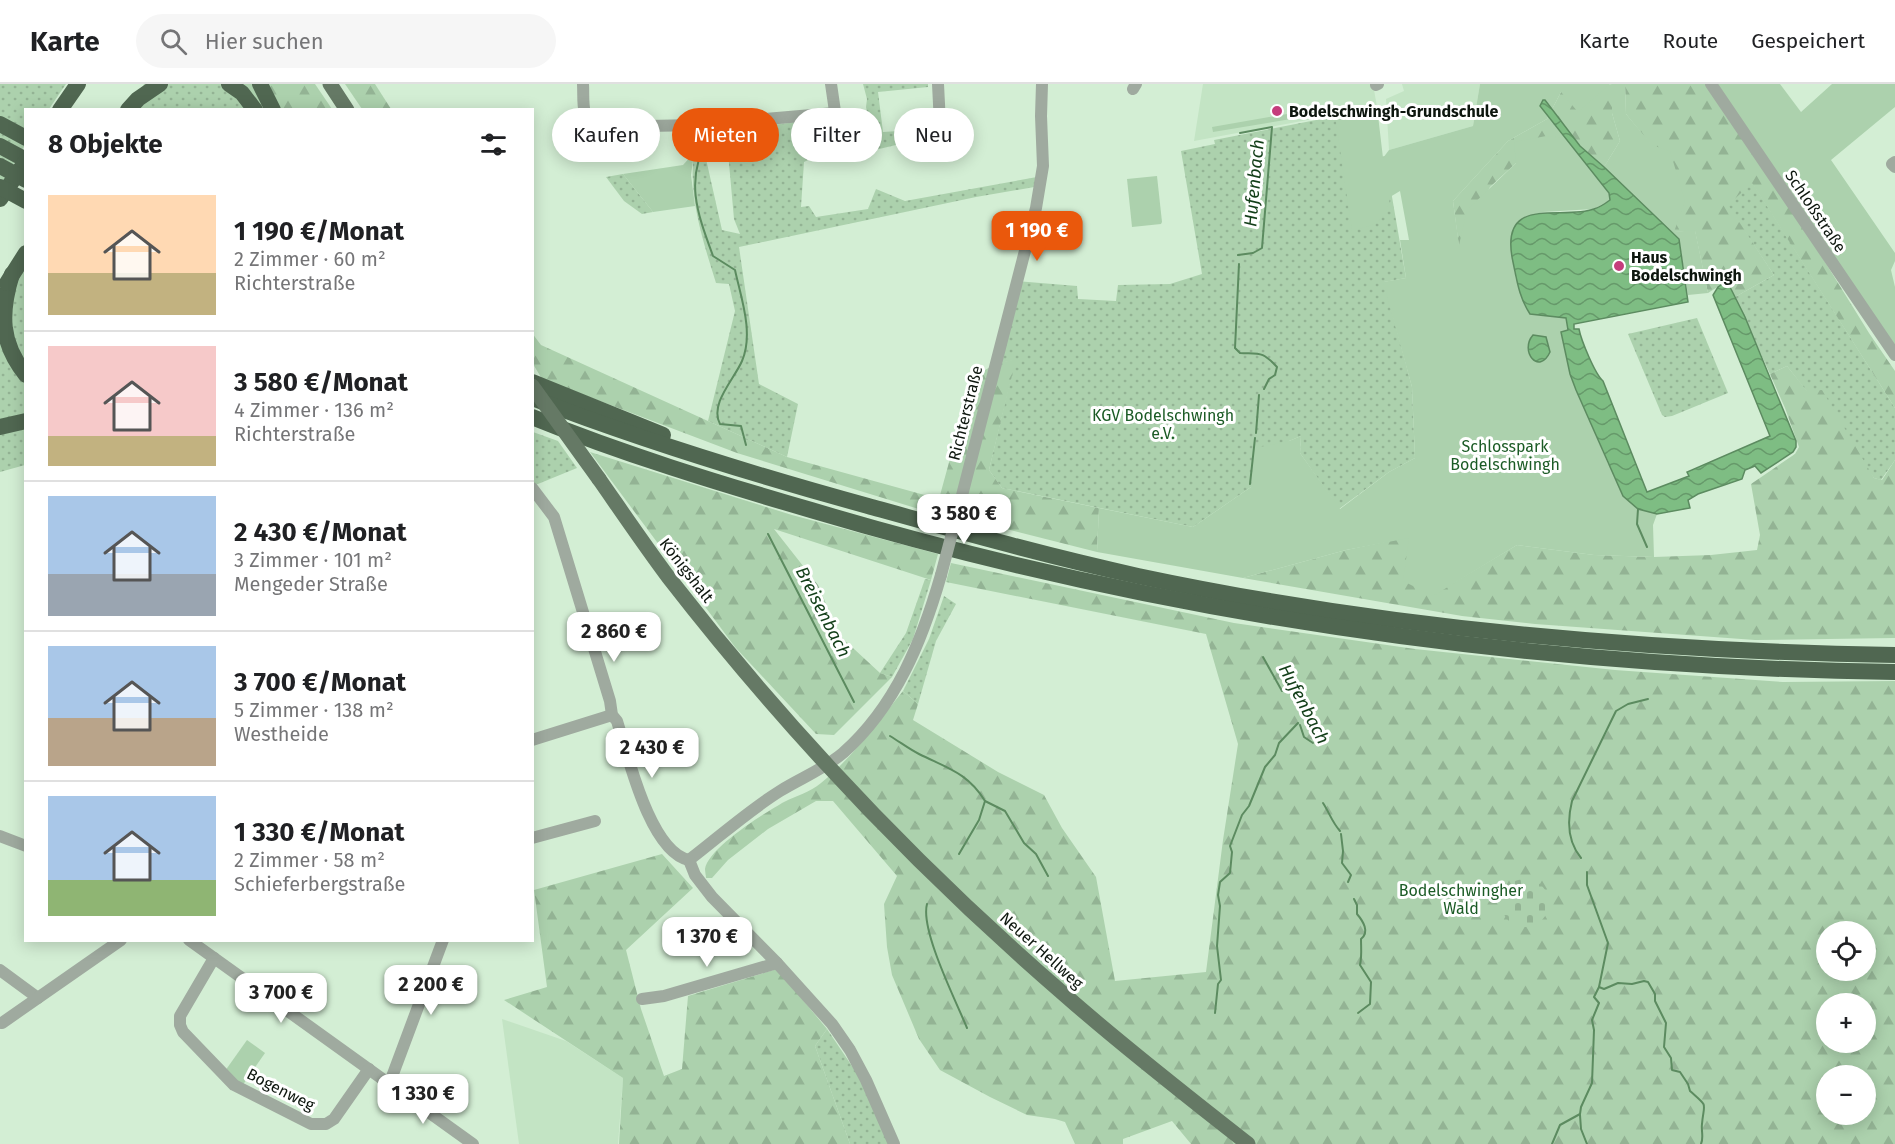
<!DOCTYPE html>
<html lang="de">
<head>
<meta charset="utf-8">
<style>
  :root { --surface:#fff; --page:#f6f6f6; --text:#202124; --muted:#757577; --line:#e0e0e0; --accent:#ea580c }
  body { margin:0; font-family:"Fira Sans",sans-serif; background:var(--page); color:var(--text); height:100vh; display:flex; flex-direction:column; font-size:22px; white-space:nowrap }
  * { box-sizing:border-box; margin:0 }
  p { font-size:20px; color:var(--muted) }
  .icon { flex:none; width:33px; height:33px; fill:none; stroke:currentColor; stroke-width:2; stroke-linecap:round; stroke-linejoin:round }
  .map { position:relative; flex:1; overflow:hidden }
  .drawer { position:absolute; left:24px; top:24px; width:510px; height:834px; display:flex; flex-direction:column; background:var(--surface); border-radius:0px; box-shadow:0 3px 15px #0003 }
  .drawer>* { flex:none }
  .guide { position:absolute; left:552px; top:24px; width:570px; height:54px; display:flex; gap:12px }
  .fabs { position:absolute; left:1816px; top:837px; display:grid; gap:12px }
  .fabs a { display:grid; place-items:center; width:60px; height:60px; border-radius:50%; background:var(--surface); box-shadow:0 3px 15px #0003; font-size:30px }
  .price { position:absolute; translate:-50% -51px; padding:0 14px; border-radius:12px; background:#fff; color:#222; font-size:20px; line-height:39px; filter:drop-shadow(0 2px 3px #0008) }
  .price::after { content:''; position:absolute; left:50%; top:36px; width:18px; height:14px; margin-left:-9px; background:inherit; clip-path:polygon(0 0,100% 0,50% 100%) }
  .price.current { background:var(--accent); color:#fff }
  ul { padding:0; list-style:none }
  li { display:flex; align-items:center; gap:18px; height:150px; padding:0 24px }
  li+li { border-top:2px solid var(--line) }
  li span { display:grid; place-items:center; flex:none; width:168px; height:120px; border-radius:0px; color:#555 }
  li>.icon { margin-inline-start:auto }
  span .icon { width:72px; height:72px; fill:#fffc; stroke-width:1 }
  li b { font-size:26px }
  h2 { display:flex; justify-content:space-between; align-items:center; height:72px; padding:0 24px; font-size:26px }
  .chip { padding:0 21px; border-radius:27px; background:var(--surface); box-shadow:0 3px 15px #0003; font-size:21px; line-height:54px }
  .chip.current { background:var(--accent); color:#fff }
  header { display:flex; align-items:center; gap:36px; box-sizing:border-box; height:84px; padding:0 30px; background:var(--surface); border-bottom:2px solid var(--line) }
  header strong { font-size:28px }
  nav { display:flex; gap:33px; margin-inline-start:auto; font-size:21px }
  .search { width:420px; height:54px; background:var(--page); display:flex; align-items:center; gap:15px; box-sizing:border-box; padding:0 21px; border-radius:33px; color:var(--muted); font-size:22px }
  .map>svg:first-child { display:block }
</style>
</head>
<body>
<header>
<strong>Karte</strong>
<div class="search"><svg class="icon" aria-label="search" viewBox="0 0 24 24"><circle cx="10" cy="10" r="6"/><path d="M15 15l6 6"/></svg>Hier suchen</div>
<nav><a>Karte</a><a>Route</a><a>Gespeichert</a></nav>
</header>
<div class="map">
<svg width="1895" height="1060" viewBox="0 0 1895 1060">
  <defs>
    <pattern id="grass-dots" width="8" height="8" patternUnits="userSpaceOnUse" patternTransform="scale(1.5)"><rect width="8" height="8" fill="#acd1ad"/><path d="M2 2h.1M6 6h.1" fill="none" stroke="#93b394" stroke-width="1.8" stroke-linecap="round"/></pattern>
    <pattern id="forest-firs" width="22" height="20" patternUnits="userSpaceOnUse" patternTransform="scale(1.5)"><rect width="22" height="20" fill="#acd1ad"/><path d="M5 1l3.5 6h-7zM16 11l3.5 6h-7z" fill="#93b394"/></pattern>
    <pattern id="cemetery-stones" width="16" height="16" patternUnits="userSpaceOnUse" patternTransform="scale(1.5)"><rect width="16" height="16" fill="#acd1ad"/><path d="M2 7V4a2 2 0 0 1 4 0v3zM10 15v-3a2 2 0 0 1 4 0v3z" fill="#93b394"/></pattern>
    <pattern id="water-waves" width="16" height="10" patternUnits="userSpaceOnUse" patternTransform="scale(1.5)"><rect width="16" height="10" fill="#7ebd83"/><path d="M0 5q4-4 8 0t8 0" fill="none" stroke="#66996a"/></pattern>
  </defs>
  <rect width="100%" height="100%" fill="#d3eed4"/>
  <g fill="#c3e4c4">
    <path d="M1203 0H1373L1377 23 1194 57Z"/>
    <path d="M1402 0H1480L1473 42 1389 66 1386 15 1404 7Z"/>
    <path d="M502 935 566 957 623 994 618 1060H519Z"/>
  </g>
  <g fill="url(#grass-dots)">
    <path d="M0 0H66L49 25 26 26 25 61 0 102Z"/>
    <path d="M144 0H255L267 26H135Z"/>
    <path d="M863 0H928V3L878 8 883 48 929 45 925 54 875 66 866 23 867 15Z"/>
    <path d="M1347 30 1379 73 1385 72 1406 194 1384 198 1412 303 1415 374 1389 388 1339 425 1300 369 1301 352 1289 357 1251 403 1193 443 1002 404 989 386 1015 276 995 280 1016 197 1077 202 1078 215 1116 217 1118 201 1170 200 1202 190 1181 67 1215 60 1214 56Z"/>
    <path d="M825 35 832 50 824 68 804 78 801 123 809 122 816 133 868 125 876 105 905 117 1037 93 1040 102 976 113 739 163 759 300 798 320 787 373 708 337 735 227 729 200 716 199C703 157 688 113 694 69L704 66 722 146 740 150 734 135 726 46Z"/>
    <path d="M623 90 653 128 642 130 624 117 606 93Z"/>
    <path d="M1752 98 1895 324V376L1881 396 1874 394 1787 282 1770 290 1735 213 1774 191 1727 121Z"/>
    <path d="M25 184V381L0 388V226Z"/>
    <path d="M1697 234 1728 309 1672 332 1665 333 1662 331 1628 250Z"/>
    <path d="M533 348 558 357 577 384 533 402Z"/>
    <path d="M925 495 931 496 913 555 892 593 880 589 906 549Z"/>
    <path d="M944 512 956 520 936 557 918 620 903 607 929 555Z"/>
    <path d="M827 945 856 988 897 1060H850L815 962Z"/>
  </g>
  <g fill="url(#forest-firs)" fill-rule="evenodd">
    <path d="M269 0H315L332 25H278Z"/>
    <path d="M345 0H375L391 25H362Z"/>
    <path d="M1612 0V29L1620 57 1604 83 1580 62 1516 79 1490 103 1459 163 1453 117 1508 57 1547 35 1561 8Z"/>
    <path d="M1625 0H1711L1760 73 1869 249 1895 287V324L1752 99 1728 121 1774 191 1735 213 1727 197 1708 209 1695 147 1674 148 1652 62 1626 30Z"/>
    <path d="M532 249 541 261 787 373 939 415 972 294 995 280 1016 275 989 386 1002 404 1099 424 1097 468 963 434 935 430 737 369 542 295 533 280Z"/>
    <path d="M1787 282 1807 307 1822 306 1874 394 1882 396 1895 376V554L1755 556 1535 540 1462 532 1243 494 1346 466 1409 453 1433 511 1517 461 1594 471 1654 473 1711 471 1757 466 1760 451 1751 400 1795 370 1799 363 1785 324 1770 290Z"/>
    <path d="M590 368 792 431 938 470 931 496 774 445 818 501 840 552 880 589 892 593 834 651 816 650 735 563Z"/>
    <path d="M951 479 1234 539 1415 565 1615 586 1783 598 1895 597V1060H1191L1172 1037 1123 1055V1060H1075L1065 1038 1055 1035 1027 1031 990 1013 940 986 919 955 892 891 887 863 884 820 897 792 833 717H816L768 745 728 776 712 794H706C706 791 705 788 705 785 708 764 766 728 784 718 796 712 810 708 821 699 853 673 877 639 903 607L918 620 913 636 998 688 1044 711 1062 744 1096 793 1115 897 1206 888 1223 756 1238 660 1206 550 946 498ZM1827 848H1866V886H1827ZM1827 920H1866V958H1827ZM1827 992H1866V1030H1827Z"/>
    <path d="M662 770 693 804 626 866 641 925 664 992 682 985 688 912 777 885 827 945 815 962 850 1060H619L623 994 504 916 547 903 534 806Z"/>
  </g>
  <circle fill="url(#cemetery-stones)" cx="1525" cy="819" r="24"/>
  <g fill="#acd1ad">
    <path d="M1480 0H1610L1578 28 1561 8 1547 35 1508 57 1453 117 1459 161 1467 126 1516 79 1514 58 1546 52 1565 54 1609 109 1610 116 1594 125 1543 128 1526 133 1514 184 1516 196 1566 234 1569 246 1561 249 1570 290 1608 380 1638 425 1657 430 1653 441 1654 473 1594 471 1517 461 1433 512 1403 497 1409 454 1346 466 1243 494 1097 468 1099 424 1193 443 1251 403 1255 364 1289 357 1301 352 1300 369 1340 425 1389 388 1415 374 1412 303 1383 198 1406 194 1400 156H1409L1400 107 1390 113C1387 138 1374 141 1352 147L1335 31 1377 23 1383 74 1389 66 1473 42Z"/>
    <path d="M1612 0H1625L1626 30 1652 61 1670 67 1685 117 1674 148 1695 146 1708 209 1688 211 1679 155 1604 83 1620 57 1612 29Z"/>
    <path d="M1711 0H1780L1801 28 1832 0H1895V23L1831 76 1895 169V177L1891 186 1895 203V264Z"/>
    <path d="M1339 21V27L1213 48 1212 43Z"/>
    <path d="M694 69 691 91 695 122 653 128 623 90 683 81Z"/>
    <path d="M1157 92 1162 138 1161 140 1132 143 1127 95Z"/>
    <path d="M247 956 265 969 242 1002 225 987Z"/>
  </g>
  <g fill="url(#water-waves)" stroke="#5c8b60" stroke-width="1.5">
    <path d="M1543 16H1545L1580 62 1604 83 1679 155 1688 218 1574 240V245H1579C1581 256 1595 290 1603 297L1647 408 1689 392 1687 388 1770 352 1713 211 1718 203 1727 197 1745 233 1796 357V363L1793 368 1761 389 1755 382 1745 386 1742 395 1698 410 1688 416 1690 424 1657 430 1638 425 1623 412 1576 306 1570 290 1561 248 1568 246 1566 234 1530 230C1519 213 1517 197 1513 178 1498 109 1561 137 1594 125 1600 123 1606 119 1610 116L1609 109 1540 22Z"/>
    <path d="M1533 251 1546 253 1550 268C1539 292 1519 267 1533 251Z"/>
  </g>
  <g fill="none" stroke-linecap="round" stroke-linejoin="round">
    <g stroke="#5c8b60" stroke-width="2">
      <path d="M708 55C684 96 698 131 713 172L735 186C741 214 754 249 742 277 735 294 709 320 720 340L741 342 746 361"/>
      <path d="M1238 171 1253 169 1262 164 1272 43 1240 49"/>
      <path d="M1239 180 1235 264 1240 269C1260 270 1262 267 1277 283L1275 291 1269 295 1264 305"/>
      <path d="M1256 349 1259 311"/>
      <path d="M1250 400 1255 354"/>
      <path d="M1638 425 1637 440 1647 463"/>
      <path d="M768 450 854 618"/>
      <path d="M1263 573 1282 607"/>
      <path d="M1300 641 1304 653 1313 659"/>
      <path d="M890 652C900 658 909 665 919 670 947 684 968 689 985 717L979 736 959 770"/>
      <path d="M985 717 1005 727 1024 759 1036 770 1048 792"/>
      <path d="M1323 719C1329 728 1332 738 1340 747"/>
      <path d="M1341 750 1343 767 1342 779 1351 791 1348 798"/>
      <path d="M1581 774C1568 758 1567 737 1572 717L1616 627 1628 620 1648 615"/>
      <path d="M1354 815 1357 821V830C1363 837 1370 848 1361 855 1361 864 1362 872 1360 881L1371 898 1370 920 1358 929"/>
      <path d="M927 820C920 846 956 917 967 944"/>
      <path d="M1599 903 1604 905 1618 899 1632 900 1644 897 1648 898 1655 910V917L1666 939 1664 963 1671 974 1672 986 1680 988 1688 1000 1690 1007C1709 1024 1704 1017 1702 1040 1701 1047 1704 1053 1701 1060"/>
      <path d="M1215 929 1218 900 1221 896 1217 862 1220 822 1218 811 1220 798 1230 789 1232 768 1230 762 1242 731 1249 722 1265 683 1275 671 1279 659 1298 639"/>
      <path d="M1580 1031 1581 1045 1587 1060"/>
      <path d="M1552 1060 1560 1041 1580 1030 1581 1023 1592 999 1594 946 1592 936 1599 919 1594 913 1599 903 1608 859 1587 801V788"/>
    </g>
    <g stroke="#9faa9f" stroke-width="12">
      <path d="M583 0C584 15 580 37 597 43L698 41 835 29"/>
      <path d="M831 0 839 55 835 72"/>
      <path d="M1711 0 1895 271"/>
      <path d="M1376 1 1378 0"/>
      <path d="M1133 5 1136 0"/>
      <path d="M935 59 940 40 938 0"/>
      <path d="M1895 78 1892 80 1895 83"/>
      <path d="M532 404 554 433 610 617 612 631 617 637C628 672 650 768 689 776"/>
      <path d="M959 423 1036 124 1043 82 1041 32 1042 0"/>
      <path d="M532 656 612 631"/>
      <path d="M0 752 26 762"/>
      <path d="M532 754 595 737"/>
      <path d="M689 776C719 753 748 727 780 707 801 694 824 685 843 669 896 622 922 557 941 491"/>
      <path d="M689 776 695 791 712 813 777 879 832 940 850 966 866 996 894 1060"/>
      <path d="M189 856 473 1060"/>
      <path d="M214 874 180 932V941L183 948 234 1001 311 1040H326L334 1035 369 985"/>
      <path d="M0 886 38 914"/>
      <path d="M642 915 664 912 777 879"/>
      <path d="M2 939 121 856"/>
      <path d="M390 998 443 856"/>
    </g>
    <g stroke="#657965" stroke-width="15">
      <path d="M330 0 347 26"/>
      <path d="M599 395C622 428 645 462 669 494 787 646 921 787 1066 912 1125 964 1187 1012 1248 1060"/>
    </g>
    <g stroke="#506751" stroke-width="16">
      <path d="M229 0 242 9 255 26"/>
      <path d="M260 0 273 26"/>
      <path d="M60 26 78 0"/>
      <path d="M128 26 138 15 160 0"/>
      <path d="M0 40 26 54"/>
      <path d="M0 62 26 76"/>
      <path d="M0 115 26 77"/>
      <path d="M12 190C0 229 0 259 26 291"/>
      <path d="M7 199 26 169"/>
      <path d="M532 298 663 351"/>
      <path d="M535 315C644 357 755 391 868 422 958 447 1047 472 1138 492 1387 545 1641 567 1895 571"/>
      <path d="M532 333C623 370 718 399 811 426 1163 531 1528 583 1895 588"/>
      <path d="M0 343 26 337"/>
    </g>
    <path stroke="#9faa9f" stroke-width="12" d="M941 491 959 423"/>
    <path stroke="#657965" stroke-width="15" d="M532 302 599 395"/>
    <g stroke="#506751" stroke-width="16">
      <path d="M0 82 26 96"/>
      <path d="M0 103 26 117"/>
    </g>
  </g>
  <g fill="#c53d7c" stroke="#fff" stroke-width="2">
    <circle cx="1277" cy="27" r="6"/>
    <circle cx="1619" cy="182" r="6"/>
  </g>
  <g text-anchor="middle" stroke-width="6" stroke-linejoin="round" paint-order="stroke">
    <g font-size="16" font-weight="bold" fill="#0d160e" stroke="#fff" text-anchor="start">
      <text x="1289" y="33">Bodelschwingh-Grundschule</text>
      <text x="1631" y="179">Haus<tspan x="1631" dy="18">Bodelschwingh</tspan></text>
    </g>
    <g font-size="16" fill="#0d160e" stroke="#fff">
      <text transform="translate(1816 127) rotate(56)" y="6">Schloßstraße</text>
      <text transform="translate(965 329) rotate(-76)" y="6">Richterstraße</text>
      <text transform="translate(687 486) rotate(52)" y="6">Königshalt</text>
      <text transform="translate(1042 866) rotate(42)" y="6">Neuer Hellweg</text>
      <text transform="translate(281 1005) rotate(27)" y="6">Bogenweg</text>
    </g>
    <g font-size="16" fill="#1b5b25" stroke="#fff">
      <text x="1163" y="337">KGV Bodelschwingh<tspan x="1163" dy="18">e.V.</tspan></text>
      <text x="1505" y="368">Schlosspark<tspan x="1505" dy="18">Bodelschwingh</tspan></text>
      <text x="1461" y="812">Bodelschwingher<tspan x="1461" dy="18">Wald</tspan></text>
    </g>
    <g font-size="18" font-style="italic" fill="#123e18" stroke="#fff">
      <text transform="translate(1254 99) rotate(-85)" y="6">Hufenbach</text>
      <text transform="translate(823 528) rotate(63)" y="6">Breisenbach</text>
      <text transform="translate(1304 620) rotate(62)" y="6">Hufenbach</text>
    </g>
  </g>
</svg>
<div class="fabs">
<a><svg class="icon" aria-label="locate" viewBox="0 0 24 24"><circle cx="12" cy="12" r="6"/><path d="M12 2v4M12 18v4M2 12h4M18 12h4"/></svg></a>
<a>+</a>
<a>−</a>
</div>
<b class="price current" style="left:1037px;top:178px">1 190 €</b>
<b class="price" style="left:964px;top:461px">3 580 €</b>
<b class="price" style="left:614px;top:579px">2 860 €</b>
<b class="price" style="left:652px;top:695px">2 430 €</b>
<b class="price" style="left:707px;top:884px">1 370 €</b>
<b class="price" style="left:431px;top:932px">2 200 €</b>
<b class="price" style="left:281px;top:940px">3 700 €</b>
<b class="price" style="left:423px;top:1041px">1 330 €</b>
<div class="guide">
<a class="chip">Kaufen</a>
<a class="chip current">Mieten</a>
<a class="chip">Filter</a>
<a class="chip">Neu</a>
</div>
<section class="drawer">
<h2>8 Objekte<svg class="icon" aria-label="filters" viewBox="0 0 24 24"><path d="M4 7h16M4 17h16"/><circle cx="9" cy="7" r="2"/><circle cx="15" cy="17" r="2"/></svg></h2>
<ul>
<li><span style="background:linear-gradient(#ffd9b3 65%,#c2b280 0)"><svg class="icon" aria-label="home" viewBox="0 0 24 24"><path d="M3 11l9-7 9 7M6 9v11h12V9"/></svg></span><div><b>1 190 €/Monat</b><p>2 Zimmer · 60 m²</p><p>Richterstraße</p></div></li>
<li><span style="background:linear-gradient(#f6c9c9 75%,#c2b280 0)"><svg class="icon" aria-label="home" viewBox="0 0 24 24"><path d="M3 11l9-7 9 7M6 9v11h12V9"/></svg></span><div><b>3 580 €/Monat</b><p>4 Zimmer · 136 m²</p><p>Richterstraße</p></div></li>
<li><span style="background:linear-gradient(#a9c7e8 65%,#9aa5b1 0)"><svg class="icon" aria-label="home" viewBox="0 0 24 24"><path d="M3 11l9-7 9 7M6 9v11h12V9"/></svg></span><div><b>2 430 €/Monat</b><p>3 Zimmer · 101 m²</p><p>Mengeder Straße</p></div></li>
<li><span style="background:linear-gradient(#a9c7e8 60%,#b9a48a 0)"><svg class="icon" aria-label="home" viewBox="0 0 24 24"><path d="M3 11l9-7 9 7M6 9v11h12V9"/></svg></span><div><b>3 700 €/Monat</b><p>5 Zimmer · 138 m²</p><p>Westheide</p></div></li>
<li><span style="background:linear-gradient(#a9c7e8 70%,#8fb573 0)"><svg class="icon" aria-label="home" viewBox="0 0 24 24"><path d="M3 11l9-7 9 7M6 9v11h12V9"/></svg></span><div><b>1 330 €/Monat</b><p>2 Zimmer · 58 m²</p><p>Schieferbergstraße</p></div></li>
</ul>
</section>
</div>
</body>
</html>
